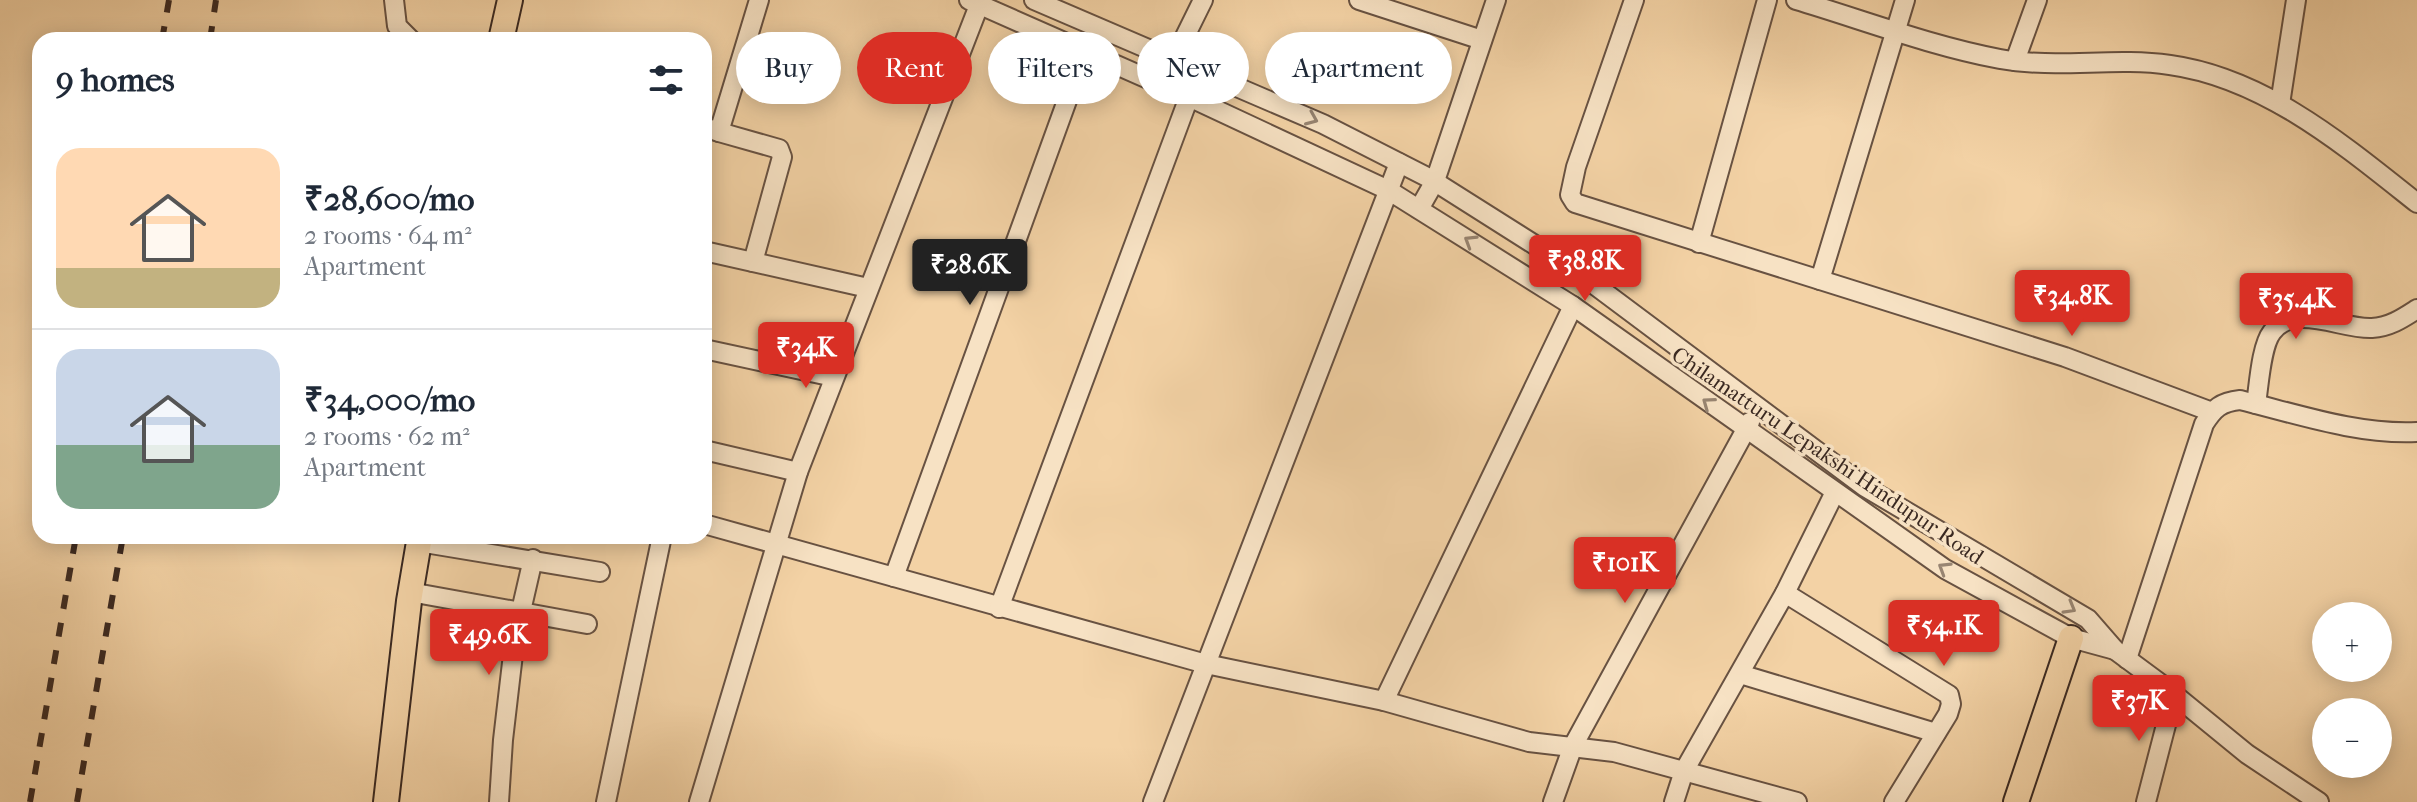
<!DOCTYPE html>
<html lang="en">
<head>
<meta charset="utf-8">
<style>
  :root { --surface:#fff; --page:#f6f6f7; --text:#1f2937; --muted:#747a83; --line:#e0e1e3; --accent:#d93025 }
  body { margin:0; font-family:"IM FELL French Canon",serif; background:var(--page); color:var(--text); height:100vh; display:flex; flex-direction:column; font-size:30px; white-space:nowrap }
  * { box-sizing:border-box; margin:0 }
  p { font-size:26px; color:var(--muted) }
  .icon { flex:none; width:44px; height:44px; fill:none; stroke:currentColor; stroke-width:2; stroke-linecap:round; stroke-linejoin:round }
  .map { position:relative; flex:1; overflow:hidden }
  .side { position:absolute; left:32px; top:32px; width:680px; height:512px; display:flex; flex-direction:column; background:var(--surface); border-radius:24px; box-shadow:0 4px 20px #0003 }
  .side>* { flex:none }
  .hud { position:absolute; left:736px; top:32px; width:760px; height:72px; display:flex; gap:16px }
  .tools { position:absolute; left:2312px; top:602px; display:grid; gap:16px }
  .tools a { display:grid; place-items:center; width:80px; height:80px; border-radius:50%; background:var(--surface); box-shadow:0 4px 20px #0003; font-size:40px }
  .price { position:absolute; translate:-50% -68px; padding:0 18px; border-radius:8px; background:var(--accent); color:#fff; font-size:26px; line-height:52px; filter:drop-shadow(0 2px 4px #0008) }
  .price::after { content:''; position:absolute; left:50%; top:48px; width:24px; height:18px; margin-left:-12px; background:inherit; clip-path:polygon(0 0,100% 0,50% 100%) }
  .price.active { background:#222; color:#fff }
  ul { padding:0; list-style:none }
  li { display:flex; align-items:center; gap:24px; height:200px; padding:0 24px }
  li+li { border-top:2px solid var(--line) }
  li span { display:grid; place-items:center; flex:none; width:224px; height:160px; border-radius:24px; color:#555 }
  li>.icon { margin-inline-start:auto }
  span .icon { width:96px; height:96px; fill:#fffc; stroke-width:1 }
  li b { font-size:34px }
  h2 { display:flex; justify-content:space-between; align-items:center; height:96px; padding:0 24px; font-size:34px }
  .pill { padding:0 28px; border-radius:36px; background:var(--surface); box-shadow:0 4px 20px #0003; font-size:28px; line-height:72px }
  .pill.active { background:var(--accent); color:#fff }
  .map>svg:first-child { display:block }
</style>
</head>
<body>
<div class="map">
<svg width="2417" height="802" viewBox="0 0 2417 802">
  <rect width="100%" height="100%" fill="#f3d2a5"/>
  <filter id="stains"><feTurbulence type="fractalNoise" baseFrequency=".0025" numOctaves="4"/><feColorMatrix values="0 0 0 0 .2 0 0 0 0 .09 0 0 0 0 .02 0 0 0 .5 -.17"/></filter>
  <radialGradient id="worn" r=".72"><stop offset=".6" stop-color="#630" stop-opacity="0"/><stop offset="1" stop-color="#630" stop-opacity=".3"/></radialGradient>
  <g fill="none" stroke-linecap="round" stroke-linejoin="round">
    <defs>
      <g id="minor">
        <path d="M394 0 397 26 411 40"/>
        <path d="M969 0 1189 97 1388 190 1573 306 1945 569 2071 638 2115 650"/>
        <path d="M1034 0 1323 124 1429 178 1576 271 1865 487 2088 619 2115 650 2165 687 2247 754 2319 802"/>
        <path d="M1359 0 1482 40"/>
        <path d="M1634 0 1576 167 1570 195 1575 203 2065 357 2212 412"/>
        <path d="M1796 0C1863 20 1931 46 2000 59 2057 69 2114 57 2170 65 2265 78 2345 146 2417 203"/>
        <path d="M2015 61 2037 0"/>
        <path d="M1168 71 1203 0"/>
        <path d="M2280 104 2296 0"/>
        <path d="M704 127 719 132 759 0"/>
        <path d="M719 132 779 149 782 157 753 262"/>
        <path d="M1419 209 1435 181 1496 0"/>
        <path d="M1699 243 1767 0"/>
        <path d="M704 251 868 288"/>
        <path d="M1820 280 1905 0"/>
        <path d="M704 349 834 377"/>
        <path d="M2256 404C2259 385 2261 346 2272 332 2294 302 2343 330 2372 328 2390 327 2403 318 2417 309"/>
        <path d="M704 450 798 472"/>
        <path d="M704 524 1206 664 1384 701 1529 742 1614 752 1797 802"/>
        <path d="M419 542 600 572"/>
        <path d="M894 577 1085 51"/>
        <path d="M410 592 587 624"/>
        <path d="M1785 593 1949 695 1951 704 1948 714 1894 802"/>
        <path d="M999 608 1189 97 1201 72"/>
        <path d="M2127 659 2204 424C2214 408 2221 402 2240 400 2297 414 2358 435 2417 432"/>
        <path d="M1740 674 1936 733"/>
        <path d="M1384 701 1573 306"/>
        <path d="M499 802 503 740 515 637 533 559"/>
        <path d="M606 802 662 536"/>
        <path d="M699 802 798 472 981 0"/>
        <path d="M1153 802 1399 163"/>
        <path d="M1553 802 1573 746 1750 422"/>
        <path d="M1674 802 1684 771 1785 593 1835 492"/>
        <path d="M2146 802 2174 694"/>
      </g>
      <g id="major">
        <path d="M501 40 510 0"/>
        <path d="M386 802 409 601 420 536"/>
        <path d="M2016 802 2071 638"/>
      </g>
    </defs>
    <use href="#minor" stroke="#685242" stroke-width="22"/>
    <use href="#major" stroke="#392821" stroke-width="28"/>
    <use href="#minor" stroke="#f7e2c4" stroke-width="18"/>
    <use href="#major" stroke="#f3d2a5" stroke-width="24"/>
    <g stroke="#392821" stroke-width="6" stroke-dasharray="14 14" stroke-linecap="butt">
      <path d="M162 40 169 0"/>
      <path d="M210 40 216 0"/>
      <path d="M30 802 76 536"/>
      <path d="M77 802 123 536"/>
    </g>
  </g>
  <defs><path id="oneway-chevron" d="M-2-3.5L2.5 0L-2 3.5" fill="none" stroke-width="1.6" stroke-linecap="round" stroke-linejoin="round" transform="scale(2)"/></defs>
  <g stroke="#988572">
    <use href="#oneway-chevron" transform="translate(1312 119) rotate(23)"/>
    <use href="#oneway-chevron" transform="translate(1470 241) rotate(-148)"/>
    <use href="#oneway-chevron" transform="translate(1708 403) rotate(-144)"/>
    <use href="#oneway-chevron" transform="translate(1944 568) rotate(-148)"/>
    <use href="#oneway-chevron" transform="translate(2070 608) rotate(30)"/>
  </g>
  <g text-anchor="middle" stroke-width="7" stroke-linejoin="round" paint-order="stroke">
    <g font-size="22" fill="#392821" stroke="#f7e2c4">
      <text transform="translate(1828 455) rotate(34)" y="8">Chilamatturu Lepakshi Hindupur Road</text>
    </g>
  </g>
  <rect width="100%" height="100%" filter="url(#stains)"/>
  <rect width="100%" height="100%" fill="url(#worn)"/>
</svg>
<div class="tools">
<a>+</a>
<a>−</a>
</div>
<b class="price" style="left:1585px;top:303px">₹38.8K</b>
<b class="price active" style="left:970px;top:307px">₹28.6K</b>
<b class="price" style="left:2072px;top:338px">₹34.8K</b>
<b class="price" style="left:2296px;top:341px">₹35.4K</b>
<b class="price" style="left:806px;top:390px">₹34K</b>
<b class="price" style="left:1625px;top:605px">₹101K</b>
<b class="price" style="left:1944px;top:668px">₹54.1K</b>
<b class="price" style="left:489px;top:677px">₹49.6K</b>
<b class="price" style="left:2139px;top:743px">₹37K</b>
<div class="hud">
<a class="pill">Buy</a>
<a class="pill active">Rent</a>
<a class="pill">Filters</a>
<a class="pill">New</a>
<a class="pill">Apartment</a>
</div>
<section class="side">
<h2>9 homes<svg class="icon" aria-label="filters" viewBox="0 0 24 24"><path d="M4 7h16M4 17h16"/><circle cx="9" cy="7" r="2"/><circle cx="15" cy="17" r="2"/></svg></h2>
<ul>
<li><span style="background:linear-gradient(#ffd9b3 75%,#c2b280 0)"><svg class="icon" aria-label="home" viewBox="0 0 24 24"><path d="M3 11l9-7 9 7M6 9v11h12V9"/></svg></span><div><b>₹28,600/mo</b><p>2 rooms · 64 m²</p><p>Apartment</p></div></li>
<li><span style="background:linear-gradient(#c9d6e8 60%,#7fa58c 0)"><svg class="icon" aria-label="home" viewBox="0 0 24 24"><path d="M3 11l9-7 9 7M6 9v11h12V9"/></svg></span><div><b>₹34,000/mo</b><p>2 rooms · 62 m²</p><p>Apartment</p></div></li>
</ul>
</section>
</div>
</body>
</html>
